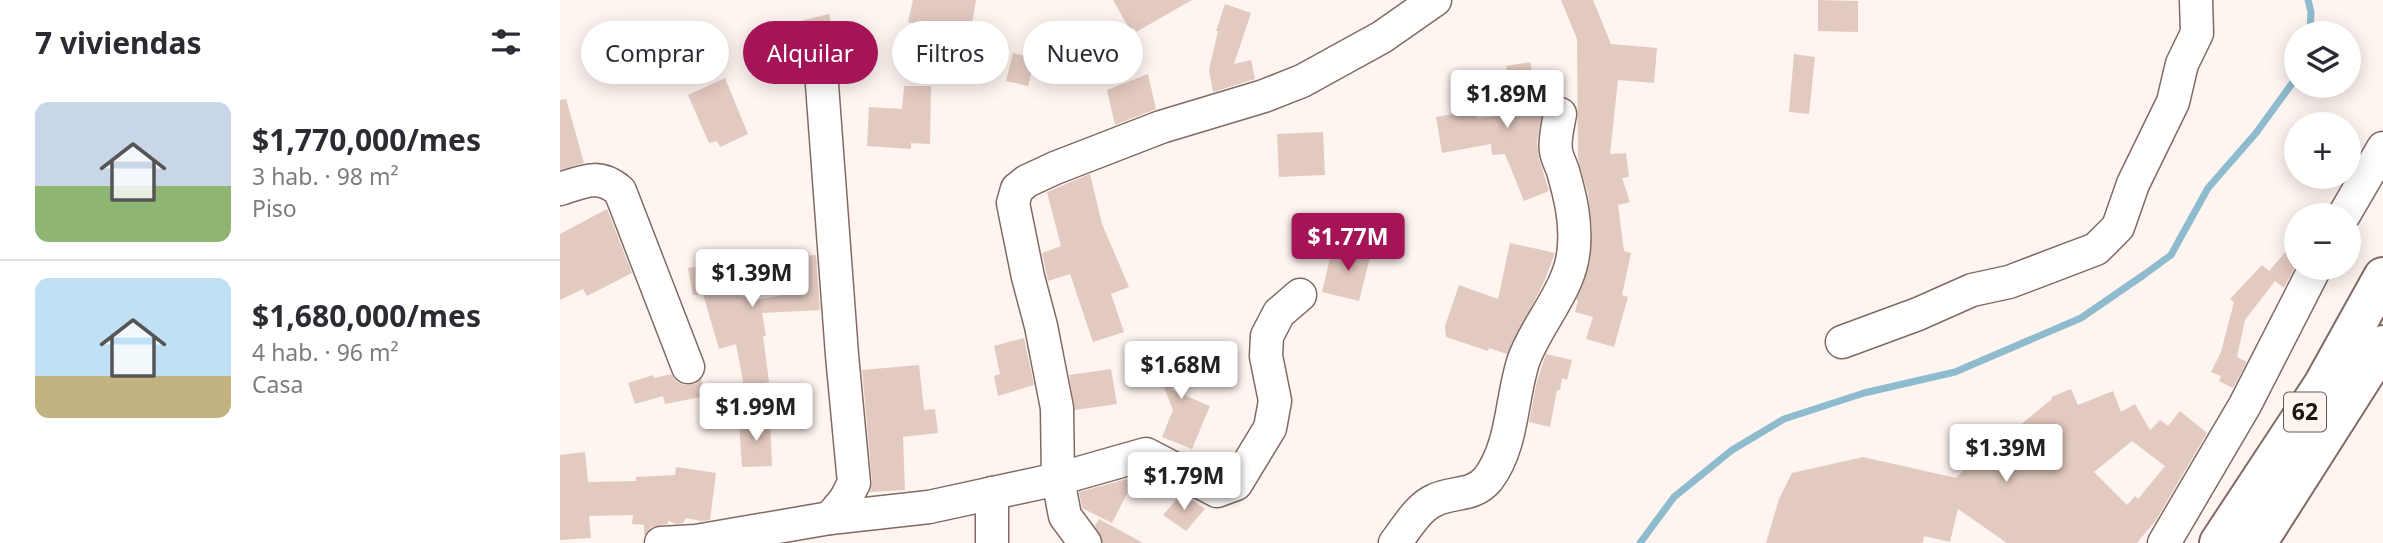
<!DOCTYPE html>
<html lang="es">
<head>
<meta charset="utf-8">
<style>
  :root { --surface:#fff; --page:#f2f2f3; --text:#2b2b33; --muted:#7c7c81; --line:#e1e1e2; --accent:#a41456 }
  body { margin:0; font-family:"Noto Sans",sans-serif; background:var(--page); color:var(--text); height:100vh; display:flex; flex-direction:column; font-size:26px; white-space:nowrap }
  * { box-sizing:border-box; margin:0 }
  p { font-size:23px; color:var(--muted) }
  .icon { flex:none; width:38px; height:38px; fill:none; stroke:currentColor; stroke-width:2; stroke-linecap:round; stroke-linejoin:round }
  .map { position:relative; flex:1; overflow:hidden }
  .sheet { display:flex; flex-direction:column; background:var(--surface); width:560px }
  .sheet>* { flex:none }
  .guide { position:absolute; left:21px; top:21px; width:665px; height:63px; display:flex; gap:14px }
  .tools { position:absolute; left:1724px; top:21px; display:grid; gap:14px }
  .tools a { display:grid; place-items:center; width:77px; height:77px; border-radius:50%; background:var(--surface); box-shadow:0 4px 18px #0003; font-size:35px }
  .price { position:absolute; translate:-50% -60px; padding:0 16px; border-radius:7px; background:#fff; color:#222; font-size:23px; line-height:46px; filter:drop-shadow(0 2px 4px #0008) }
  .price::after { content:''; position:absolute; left:50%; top:42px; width:21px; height:16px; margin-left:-10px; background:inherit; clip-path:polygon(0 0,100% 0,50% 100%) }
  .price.on { background:var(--accent); color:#fff }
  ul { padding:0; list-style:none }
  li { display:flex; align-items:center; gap:21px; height:175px; padding:0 35px }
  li+li { border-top:2px solid var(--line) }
  li span { display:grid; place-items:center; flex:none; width:196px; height:140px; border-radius:14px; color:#555 }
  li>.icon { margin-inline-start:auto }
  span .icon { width:84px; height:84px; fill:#fffc; stroke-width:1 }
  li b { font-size:30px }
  h2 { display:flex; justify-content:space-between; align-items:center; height:84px; padding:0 35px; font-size:30px }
  .tag { padding:0 24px; border-radius:32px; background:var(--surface); box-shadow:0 4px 18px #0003; font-size:24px; line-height:63px }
  .tag.on { background:var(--accent); color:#fff }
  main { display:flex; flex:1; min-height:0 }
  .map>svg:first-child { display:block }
</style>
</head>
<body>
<main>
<section class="sheet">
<h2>7 viviendas<svg class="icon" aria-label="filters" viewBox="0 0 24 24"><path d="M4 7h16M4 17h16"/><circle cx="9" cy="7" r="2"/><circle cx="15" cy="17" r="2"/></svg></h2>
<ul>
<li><span style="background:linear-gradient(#c9d6e8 60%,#8fb573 0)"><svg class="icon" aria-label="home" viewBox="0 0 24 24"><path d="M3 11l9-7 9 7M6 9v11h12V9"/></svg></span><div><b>$1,770,000/mes</b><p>3 hab. · 98 m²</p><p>Piso</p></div></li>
<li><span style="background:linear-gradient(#bfe0f5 70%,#c2b280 0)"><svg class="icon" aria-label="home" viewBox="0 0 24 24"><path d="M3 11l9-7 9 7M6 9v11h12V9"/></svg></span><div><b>$1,680,000/mes</b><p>4 hab. · 96 m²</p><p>Casa</p></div></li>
</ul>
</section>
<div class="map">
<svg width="1823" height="543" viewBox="0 0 1823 543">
  <rect width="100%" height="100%" fill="#fef4f0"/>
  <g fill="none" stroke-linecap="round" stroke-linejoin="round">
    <g stroke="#8fbbce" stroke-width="7">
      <path d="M1748 0 1751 12 1750 33"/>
      <path d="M1080 543 1114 497 1172 450 1224 419 1304 393 1395 372 1521 318 1585 274 1611 255 1648 188 1696 133 1736 78"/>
    </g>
  </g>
  <g fill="#e3cac1" fill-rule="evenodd">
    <path d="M353 0H416L407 54 384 55V31L348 22Z"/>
    <path d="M553 0H632L576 32 574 28 570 30Z"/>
    <path d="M1001 0H1033L1051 44 1097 48 1094 83 1058 80 1050 154 1066 153 1069 177 1062 178 1070 202 1058 205 1064 251 1071 253 1062 295 1068 297 1054 347 1026 339 1033 317 1015 312 1018 301 1016 300 1030 263 1032 225 1028 194 1018 158 1017 39Z"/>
    <path d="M1258 0 1298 1V32L1258 31Z"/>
    <path d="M665 4 691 13 674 64 691 60 695 79 653 92 649 70 658 31H656Z"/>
    <path d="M269 14 276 43 247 49 240 21Z"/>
    <path d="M453 53 475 58 468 86 446 81Z"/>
    <path d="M1234 54 1255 57 1249 114 1229 112Z"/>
    <path d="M970 62 973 75 984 73 990 99 982 111 977 142 979 158 989 191 964 201 945 154 932 155 931 144 882 153 876 117 916 110 917 118 955 114 946 66Z"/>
    <path d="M588 74 596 109 555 125 547 90Z"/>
    <path d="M165 78 188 134 160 147 157 141 149 143 128 95Z"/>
    <path d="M344 86H371L370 144 351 143V149L307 146 309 107 342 109Z"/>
    <path d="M6 99 24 163 0 170V100Z"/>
    <path d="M763 132 765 175 719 177 717 134Z"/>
    <path d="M530 174 542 224 569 287 551 294 564 332 533 342 510 274 488 281 482 253 501 246 487 192Z"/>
    <path d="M47 209 72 273 27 296 23 289 0 300V234Z"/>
    <path d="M1736 240V265L1724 288 1715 281 1685 320 1677 357 1687 362 1673 388 1659 381 1661 376 1651 372 1661 352 1674 302 1670 299 1702 265 1709 271Z"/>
    <path d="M814 241 799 301 762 292 770 258Z"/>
    <path d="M950 243 995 253 984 282 947 354 929 348 928 351 886 337 885 326 899 285 938 299Z"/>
    <path d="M256 255 260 310 202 313 206 336H203L209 382 184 387 176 344 159 349 143 294 133 295 128 268 175 260 182 297 192 294 193 300 231 294 229 256Z"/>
    <path d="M464 338 474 385 438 396 434 376 440 374 434 346Z"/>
    <path d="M622 350 634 379 610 389 650 406 632 449 602 437 613 410 594 362Z"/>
    <path d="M986 354 1012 360 1007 380 1002 378 1000 390H997L990 427 969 422 977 381Z"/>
    <path d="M359 365 364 410 375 409 378 433 343 437 345 490 310 492 312 481 302 370Z"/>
    <path d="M551 369 557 404 515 410 509 375Z"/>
    <path d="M111 374 116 381 125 385 134 384 141 379 146 396 105 404 103 396 75 404 68 383 93 375 94 378Z"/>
    <path d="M1511 389 1518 405 1553 391 1561 412 1575 404 1590 430 1600 420 1608 426 1620 411 1647 433 1596 520 1577 543H1447L1398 509 1390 542 1364 536 1363 543H1206L1219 499 1232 473 1303 457 1396 478 1428 444 1432 448 1492 399 1491 397ZM1572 441 1605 466 1578 499 1575 496 1567 505 1534 472Z"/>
    <path d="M210 420 212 466 182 467 179 421Z"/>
    <path d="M25 452 28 482 76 481V477L115 475 116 467 156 473 150 520 141 521 126 518 123 523 117 524 108 521V524L92 527 84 536V525L72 524 73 515 29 516 31 538 0 540V455Z"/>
    <path d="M567 479 573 482 552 523 522 508 519 492Z"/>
    <path d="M622 493 645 509 626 531 603 515Z"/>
    <path d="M539 519 583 543H543L535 526Z"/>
  </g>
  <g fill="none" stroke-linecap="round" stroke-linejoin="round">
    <defs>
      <g id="minor">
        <path d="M261 71 282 355 294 483 285 500 270 518"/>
        <path d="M0 189C24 181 39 173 60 191L128 367"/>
        <path d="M1784 215 1823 148"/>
        <path d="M1282 342 1358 314 1412 290 1449 282 1536 249 1558 227 1573 184 1613 102 1622 64 1637 33 1636 0"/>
        <path d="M101 543 136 541 270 518 369 507 498 479 586 454 657 491 676 484 710 428 715 401 706 356 707 336 719 313 740 295"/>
        <path d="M432 543V493"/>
        <path d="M525 543 505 516 498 479 497 408 481 326 468 277 453 203 457 189 467 181 495 168 601 127 704 96 742 81 822 37 875 0"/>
        <path d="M835 543C846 529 858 507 875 500 894 491 913 497 928 479 953 446 951 400 963 362 976 323 1013 288 1014 245 1016 219 1010 196 1003 171 1001 165 997 158 996 151 994 140 998 126 1000 114"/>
        <path d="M1604 543 1685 405 1755 268"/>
      </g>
      <g id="highway">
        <path d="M1659 543 1763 385 1823 277"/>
        <path d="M1697 543 1823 345"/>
      </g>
    </defs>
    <use href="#minor" stroke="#806a62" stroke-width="35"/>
    <use href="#highway" stroke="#806a62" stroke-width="42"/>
    <use href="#minor" stroke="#fff" stroke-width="32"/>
    <use href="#highway" stroke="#fff" stroke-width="38"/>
  </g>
  <g text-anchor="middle" stroke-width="7" stroke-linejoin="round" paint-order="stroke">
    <rect fill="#fef4f0" stroke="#605754" stroke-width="2" x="1724" y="392.5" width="42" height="39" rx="5"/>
    <g font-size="23" font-weight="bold" fill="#1d1411">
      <text x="1745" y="420">62</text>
    </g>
  </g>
</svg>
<div class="tools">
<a><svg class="icon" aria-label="layers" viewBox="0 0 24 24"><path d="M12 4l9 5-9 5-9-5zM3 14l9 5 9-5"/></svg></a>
<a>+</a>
<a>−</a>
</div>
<b class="price" style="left:947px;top:130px">$1.89M</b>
<b class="price on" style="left:788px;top:273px">$1.77M</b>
<b class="price" style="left:192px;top:309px">$1.39M</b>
<b class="price" style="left:621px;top:401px">$1.68M</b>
<b class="price" style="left:196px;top:443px">$1.99M</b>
<b class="price" style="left:1446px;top:484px">$1.39M</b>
<b class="price" style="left:624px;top:512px">$1.79M</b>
<div class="guide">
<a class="tag">Comprar</a>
<a class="tag on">Alquilar</a>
<a class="tag">Filtros</a>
<a class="tag">Nuevo</a>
</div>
</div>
</main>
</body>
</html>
